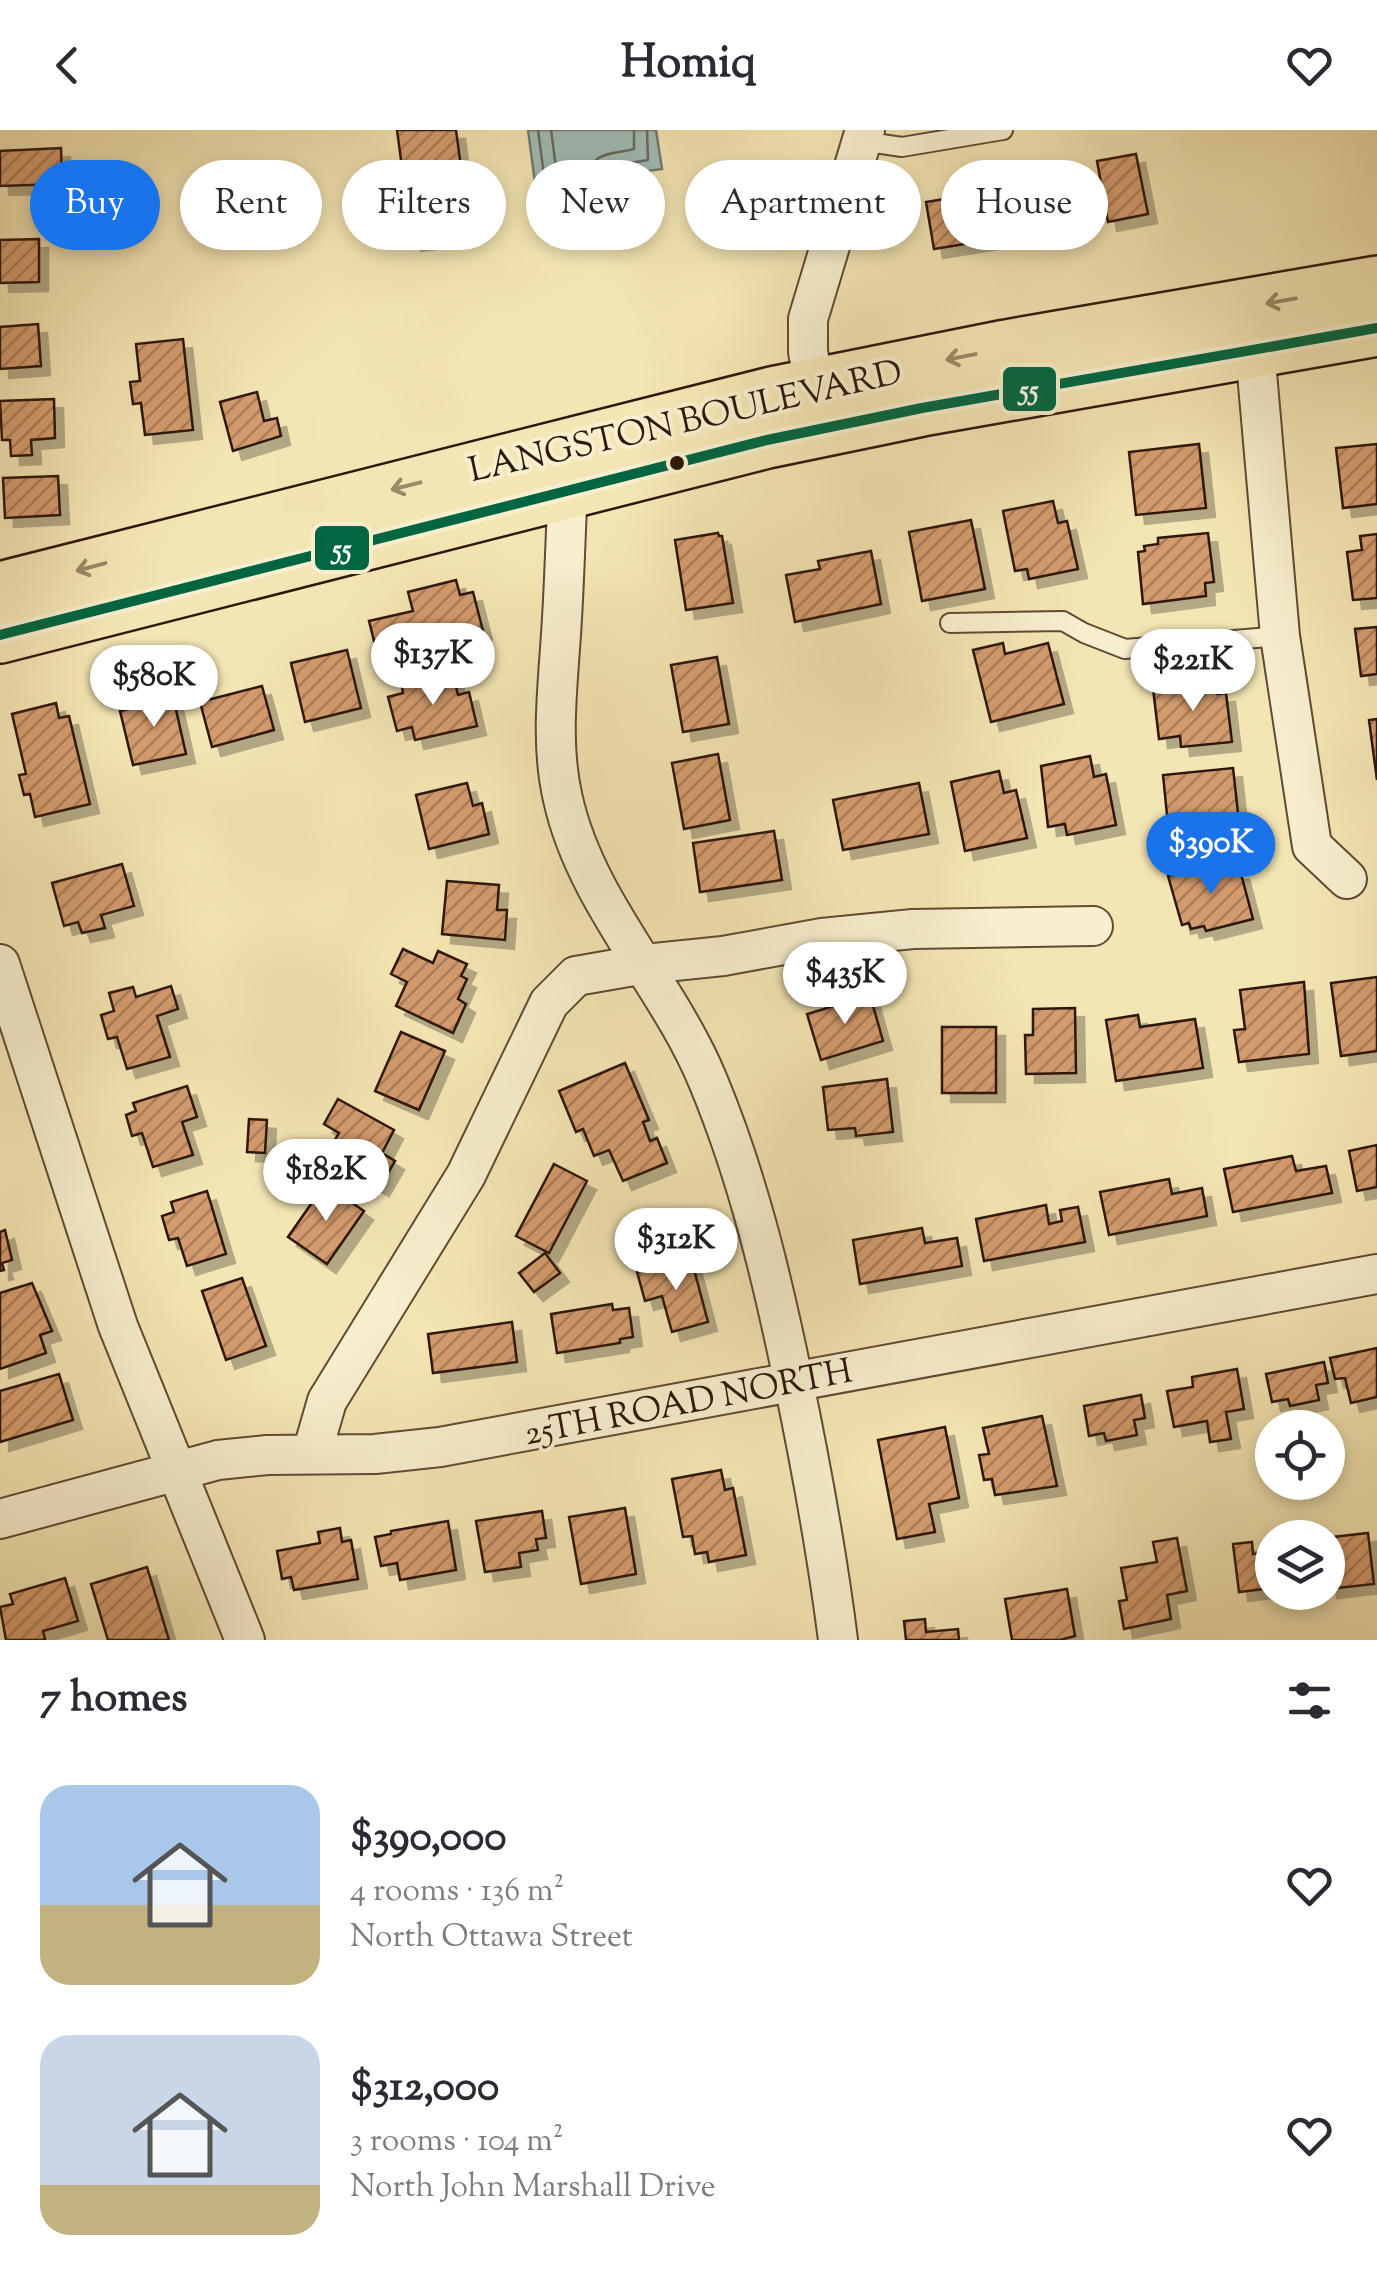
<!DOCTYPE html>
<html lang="en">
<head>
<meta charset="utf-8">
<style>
  :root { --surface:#fff; --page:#f7f7f7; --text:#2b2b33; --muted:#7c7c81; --accent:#1a73e8 }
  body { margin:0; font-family:"Sorts Mill Goudy",serif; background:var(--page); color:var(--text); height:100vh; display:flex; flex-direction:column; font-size:38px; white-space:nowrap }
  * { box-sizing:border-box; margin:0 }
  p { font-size:32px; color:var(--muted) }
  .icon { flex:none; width:55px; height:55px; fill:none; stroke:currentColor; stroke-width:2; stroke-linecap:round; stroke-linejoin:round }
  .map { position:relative; height:1510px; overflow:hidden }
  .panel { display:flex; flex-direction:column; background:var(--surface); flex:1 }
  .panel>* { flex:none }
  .banner { position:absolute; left:30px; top:30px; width:1318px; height:90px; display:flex; gap:20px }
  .buttons { position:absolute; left:1255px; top:1280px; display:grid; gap:20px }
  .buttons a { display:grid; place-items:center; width:90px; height:90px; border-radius:50%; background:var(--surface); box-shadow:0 5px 15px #0003; font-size:50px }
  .price { position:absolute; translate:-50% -85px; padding:0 22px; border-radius:35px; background:#fff; color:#222; font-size:32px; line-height:65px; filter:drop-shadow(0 2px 5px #0008) }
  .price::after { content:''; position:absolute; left:50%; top:60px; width:30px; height:22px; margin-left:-15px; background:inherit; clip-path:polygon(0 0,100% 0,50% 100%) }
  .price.selected { background:var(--accent); color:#fff }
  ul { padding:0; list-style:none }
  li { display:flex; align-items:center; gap:30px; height:250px; padding:0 40px }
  li span { display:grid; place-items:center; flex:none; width:280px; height:200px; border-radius:30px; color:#555 }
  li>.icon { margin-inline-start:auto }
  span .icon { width:120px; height:120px; fill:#fffc; stroke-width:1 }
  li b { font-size:42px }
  h2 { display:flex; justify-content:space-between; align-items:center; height:120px; padding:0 40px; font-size:42px }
  .tag { padding:0 35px; border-radius:45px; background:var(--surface); box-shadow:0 5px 15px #0003; font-size:35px; line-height:90px }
  .tag.selected { background:var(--accent); color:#fff }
  header { display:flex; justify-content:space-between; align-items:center; height:130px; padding:0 40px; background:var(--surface); font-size:45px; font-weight:700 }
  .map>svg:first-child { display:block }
</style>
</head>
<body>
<header><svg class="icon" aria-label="back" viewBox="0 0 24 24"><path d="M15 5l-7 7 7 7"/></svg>Homiq<svg class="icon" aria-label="heart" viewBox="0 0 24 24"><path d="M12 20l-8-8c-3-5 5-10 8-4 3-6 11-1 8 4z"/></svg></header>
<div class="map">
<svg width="1377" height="1510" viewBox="0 0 1377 1510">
  <defs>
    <pattern id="building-hatch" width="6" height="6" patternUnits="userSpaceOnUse" patternTransform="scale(2.5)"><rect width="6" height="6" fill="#d49c6e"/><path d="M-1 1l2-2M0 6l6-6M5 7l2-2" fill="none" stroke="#ac7e59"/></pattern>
    <filter id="shadow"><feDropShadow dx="9" dy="9" stdDeviation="0" flood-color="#0004"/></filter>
  </defs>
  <rect width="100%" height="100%" fill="#f4e6b4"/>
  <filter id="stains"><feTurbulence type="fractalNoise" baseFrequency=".002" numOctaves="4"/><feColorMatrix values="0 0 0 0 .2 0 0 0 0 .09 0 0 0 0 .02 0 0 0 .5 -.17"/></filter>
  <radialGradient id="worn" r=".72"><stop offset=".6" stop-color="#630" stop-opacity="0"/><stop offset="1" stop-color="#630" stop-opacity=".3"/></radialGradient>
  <path fill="#a1bdb8" stroke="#737b72" stroke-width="2.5" d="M528 0H656L662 39 610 46 613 73 539 83Z"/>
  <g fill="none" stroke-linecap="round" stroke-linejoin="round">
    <g stroke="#686a60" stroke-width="2.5">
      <path d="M538 0 547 67 553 71 598 65C605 57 596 46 606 37L648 30 647 0"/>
      <path d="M551 0 558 53 563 57 586 53C593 20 605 26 634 19V0"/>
    </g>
  </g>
  <g fill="url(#building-hatch)" stroke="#2e1709" stroke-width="2.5" filter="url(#shadow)">
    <path d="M397 0H456L470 104 412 112Z"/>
    <path d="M61 18 62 54 0 56V21Z"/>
    <path d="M1136 24 1148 84 1108 92 1097 31Z"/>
    <path d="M1061 35 1072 95 1033 102 1022 42Z"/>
    <path d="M987 62 995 109 934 119 926 72Z"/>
    <path d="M39 109V152L0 153V110Z"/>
    <path d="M38 194 41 236 0 239V197Z"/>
    <path d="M183 209 193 300 145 305 141 273 133 274 130 252 140 251 136 214Z"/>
    <path d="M257 262 264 291 277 288 281 306 233 321 220 272Z"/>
    <path d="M54 269 55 308 31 310 32 325 11 326 10 310H2L0 271Z"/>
    <path d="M1199 314 1206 378 1136 385 1129 322Z"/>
    <path d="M1377 314V374L1343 378 1336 318Z"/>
    <path d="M58 346 60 385 5 388 3 348Z"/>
    <path d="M1053 371 1058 393 1067 391 1078 439 1029 449 1027 439 1015 441 1003 381Z"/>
    <path d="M971 390 985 459 922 471 909 402Z"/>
    <path d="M718 403 719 406H722L733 473 686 480 675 410Z"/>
    <path d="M1208 403 1214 452 1205 453 1206 466 1143 474 1138 422 1145 421 1144 416 1158 414V408Z"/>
    <path d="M1377 404V468L1353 470 1347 422 1362 420 1360 406Z"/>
    <path d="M871 421 881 474 795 492 786 445 820 439 818 431Z"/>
    <path d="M456 450 460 465 473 462 483 501 378 527 369 491 413 481 408 462Z"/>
    <path d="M1377 497V544L1361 546 1355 499Z"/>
    <path d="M1003 513 1005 524 1048 513 1064 574 991 592 973 520Z"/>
    <path d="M347 520 361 578 305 592 291 533Z"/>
    <path d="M717 527 729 594 683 602 671 535Z"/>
    <path d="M453 544 458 565 469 562 477 596 415 610 412 597 397 601 388 567 403 563 402 557Z"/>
    <path d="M1215 551 1217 564 1226 563 1232 612 1181 617 1180 606 1159 609 1153 558Z"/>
    <path d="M262 556 274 600 212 617 200 572Z"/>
    <path d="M172 562 186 624 133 635 120 581 146 575 144 569Z"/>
    <path d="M56 573 59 588 69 586 90 674 35 687 30 664 24 665 19 645 26 644 12 584Z"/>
    <path d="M1377 589V650L1369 590Z"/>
    <path d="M718 624 730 690 684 699 672 633Z"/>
    <path d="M1090 626 1094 647 1106 644 1116 695 1067 705 1065 694 1048 697 1041 636Z"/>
    <path d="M1233 638 1240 701 1190 707 1189 693 1168 695 1163 645Z"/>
    <path d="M999 641 1004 663 1016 660 1027 708 965 721 951 652Z"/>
    <path d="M467 653 473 676 482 673 489 704 429 719 416 665Z"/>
    <path d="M919 653 929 704 843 720 833 670Z"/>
    <path d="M774 701 782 750 700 762 693 713Z"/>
    <path d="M1228 730 1232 742 1240 740 1253 789 1206 801 1204 796 1191 799 1189 793 1182 795 1168 746Z"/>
    <path d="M122 734 134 776 101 785 105 798 82 803 78 792 64 796 52 753Z"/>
    <path d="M447 751 499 755 497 780H507L505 810 442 804Z"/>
    <path d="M403 819 433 833 438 821 467 834 461 846 467 849 458 869 466 874 453 903 396 876 407 852 391 844Z"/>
    <path d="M1377 847V921L1341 926 1331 853Z"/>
    <path d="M1304 852 1309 924 1239 932 1234 900 1245 899 1240 860Z"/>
    <path d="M171 856 178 879 157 886 170 927 127 939 117 907 108 909 101 885 114 881 109 863 133 857 136 867Z"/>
    <path d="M870 865 883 911 821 930 807 884Z"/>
    <path d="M1075 878 1076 943 1026 944 1025 905H1033V879Z"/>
    <path d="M1138 885 1140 897 1195 889 1203 938 1116 951 1106 890Z"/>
    <rect x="942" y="897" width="54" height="66"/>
    <path d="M401 902 445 921 419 980 375 961Z"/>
    <path d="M625 933 649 990 643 992 650 1011 657 1008 667 1033 623 1051 609 1020 594 1026 583 999 576 1002 559 961Z"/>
    <path d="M887 949 893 1002 856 1006 855 998 828 1000 823 957Z"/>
    <path d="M187 956 197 987 182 992 193 1025 153 1037 142 1003 132 1006 126 985 136 981 133 973Z"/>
    <path d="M338 969 394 1000 382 1023 395 1031 380 1057 325 1027 339 1003 324 994Z"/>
    <path d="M249 989 267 990 265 1023 247 1022Z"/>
    <path d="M1377 1015V1057L1357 1061 1349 1021Z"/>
    <path d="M1292 1026 1296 1041 1326 1036 1332 1063 1233 1082 1224 1039Z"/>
    <path d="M554 1034 587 1051 549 1123 516 1106Z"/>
    <path d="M1169 1049 1172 1064 1202 1058 1207 1086 1109 1105 1100 1062Z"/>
    <path d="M325 1054 364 1081 327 1134 288 1107Z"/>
    <path d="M207 1061 226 1124 187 1136 178 1108 169 1110 162 1086 174 1082 171 1072Z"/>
    <path d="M1046 1075 1049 1094 1062 1091 1060 1080 1078 1077 1085 1112 984 1131 976 1089Z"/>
    <path d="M922 1098 925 1113 957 1108 962 1136 860 1154 853 1110Z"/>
    <path d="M5 1100 12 1130 2 1133 4 1140 0 1141V1102Z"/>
    <path d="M545 1123 560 1143 534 1162 519 1143Z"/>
    <path d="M691 1128 708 1192 672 1202 662 1166 645 1171 637 1142Z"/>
    <path d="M242 1148 266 1216 226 1230 202 1161Z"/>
    <path d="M32 1153 52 1201 40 1205 46 1223 0 1239V1163Z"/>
    <path d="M612 1174 613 1180 629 1178 633 1207 620 1209V1213L557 1223 551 1184Z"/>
    <path d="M512 1192 517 1232 433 1243 428 1204Z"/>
    <path d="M1377 1218V1267L1351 1273 1345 1248 1335 1249 1330 1228Z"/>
    <path d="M1324 1232 1328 1253 1316 1255 1319 1270 1290 1276 1288 1269 1272 1272 1266 1244Z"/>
    <path d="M1237 1239 1244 1279 1226 1282 1231 1309 1210 1312 1207 1291 1174 1297 1167 1261 1193 1257 1192 1247Z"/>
    <path d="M59 1244 73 1290 0 1312V1261Z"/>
    <path d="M1141 1265 1145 1288 1134 1290 1137 1305 1106 1311 1104 1303 1089 1306 1084 1276Z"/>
    <path d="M1042 1286 1057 1356 995 1365 992 1349 984 1350 979 1325 989 1324 983 1298Z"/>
    <path d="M945 1297 959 1368 929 1374 935 1402 897 1409 878 1310Z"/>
    <path d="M721 1340 725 1360 733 1358 746 1425 709 1432 707 1422 695 1424 692 1406 683 1407 672 1349Z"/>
    <path d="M625 1378 636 1444 581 1454 569 1387Z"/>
    <path d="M542 1381 546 1408 536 1409 538 1420 519 1423 521 1437 485 1442 476 1391Z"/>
    <path d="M448 1391 456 1440 400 1450 397 1433 381 1436 375 1407 391 1404V1401Z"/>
    <path d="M340 1398 342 1412 351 1410 358 1449 294 1460 291 1447 282 1449 277 1421 320 1413 318 1402Z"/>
    <path d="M1368 1403 1374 1454 1328 1459V1408H1324Z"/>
    <path d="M1177 1408 1187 1461 1167 1465 1171 1489 1124 1499 1119 1471 1127 1470 1121 1438 1157 1432 1153 1412Z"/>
    <path d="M1252 1412 1253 1424 1272 1421V1458L1239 1462 1233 1414Z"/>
    <path d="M147 1437 169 1510H108L91 1454Z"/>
    <path d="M65 1448 78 1491 43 1501 45 1509 42 1510H6L0 1477 13 1474 10 1464Z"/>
    <path d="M1067 1459 1075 1506 1060 1510H1012L1005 1469Z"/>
    <path d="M925 1489 926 1502 958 1499 959 1510H906L904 1491Z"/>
  </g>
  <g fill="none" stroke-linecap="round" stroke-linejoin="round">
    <defs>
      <g id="lane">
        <path d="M861 11 902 17 1003 0"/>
        <path d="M950 493 1063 491 1084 503 1125 519 1280 506"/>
      </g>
      <g id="street">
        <path d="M1255 220 1280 506 1312 716 1347 749"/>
        <path d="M819 278 808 222V189L865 0"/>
        <path d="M569 337C566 387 565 438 562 488 559 548 549 610 563 669 586 773 668 854 708 951 748 1047 772 1148 793 1249 811 1336 827 1422 838 1510"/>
        <path d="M0 834 118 1196 245 1510"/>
        <path d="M312 1323 327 1271 466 1045 549 873 576 846 645 834 723 826 822 808 913 799 1093 796"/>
        <path d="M0 1389 218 1330 267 1325 375 1324 440 1317 1377 1144"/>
      </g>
      <g id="primary">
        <path d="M0 460 772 265 1006 218 1377 154"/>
        <path d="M0 505 767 310 922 278 1377 198"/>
      </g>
    </defs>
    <use href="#lane" stroke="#604b34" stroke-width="22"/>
    <use href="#street" stroke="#604b34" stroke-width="42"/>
    <use href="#primary" stroke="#2e1709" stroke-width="60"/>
    <use href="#lane" stroke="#f8efce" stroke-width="18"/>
    <use href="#street" stroke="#f8efce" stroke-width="38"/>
    <use href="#primary" stroke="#f4e6b4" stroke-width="55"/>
    <defs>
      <path id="bus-1" d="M0 505 767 310 922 278 1377 198"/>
    </defs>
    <use href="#bus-1" stroke="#f8efce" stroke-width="18"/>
    <use href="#bus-1" stroke="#006641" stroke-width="10"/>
  </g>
  <defs><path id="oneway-shaft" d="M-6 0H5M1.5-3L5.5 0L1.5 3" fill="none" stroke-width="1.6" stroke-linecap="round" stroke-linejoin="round" transform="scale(2.5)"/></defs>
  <g stroke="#9b8967">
    <use href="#oneway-shaft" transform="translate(1281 171) rotate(170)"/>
    <use href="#oneway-shaft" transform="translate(961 227) rotate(169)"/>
    <use href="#oneway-shaft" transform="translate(406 356) rotate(166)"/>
    <use href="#oneway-shaft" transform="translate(91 437) rotate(165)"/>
  </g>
  <circle fill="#2e1709" stroke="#f8efce" stroke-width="4" cx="677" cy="333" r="9"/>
  <g text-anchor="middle" stroke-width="8" stroke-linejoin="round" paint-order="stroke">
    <g font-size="35" fill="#2e1709" stroke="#f8efce">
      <text transform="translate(685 290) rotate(-13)" y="12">LANGSTON BOULEVARD</text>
      <text transform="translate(688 1271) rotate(-11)" y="12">25TH ROAD NORTH</text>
    </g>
  </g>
  <g stroke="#f8efce" stroke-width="4">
    <rect x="1001" y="235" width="57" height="48" rx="10" fill="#006641"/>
    <rect x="313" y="394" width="58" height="48" rx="10" fill="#006641"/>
  </g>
  <g font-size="28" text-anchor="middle" font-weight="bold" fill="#fff">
    <text x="1029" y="269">55</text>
    <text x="342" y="428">55</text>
  </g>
  <rect width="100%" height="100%" filter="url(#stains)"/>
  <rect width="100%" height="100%" fill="url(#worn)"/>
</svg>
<div class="buttons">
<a><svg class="icon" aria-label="locate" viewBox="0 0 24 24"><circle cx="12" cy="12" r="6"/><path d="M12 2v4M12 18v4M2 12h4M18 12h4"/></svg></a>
<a><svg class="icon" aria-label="layers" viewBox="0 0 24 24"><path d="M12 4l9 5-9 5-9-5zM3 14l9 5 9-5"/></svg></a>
</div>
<b class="price" style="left:433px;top:578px">$137K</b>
<b class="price" style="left:1193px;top:584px">$221K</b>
<b class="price" style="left:154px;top:600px">$580K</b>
<b class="price selected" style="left:1211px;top:767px">$390K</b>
<b class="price" style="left:845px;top:897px">$435K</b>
<b class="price" style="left:326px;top:1094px">$182K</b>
<b class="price" style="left:676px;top:1163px">$312K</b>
<div class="banner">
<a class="tag selected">Buy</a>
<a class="tag">Rent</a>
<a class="tag">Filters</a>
<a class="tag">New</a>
<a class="tag">Apartment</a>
<a class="tag">House</a>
</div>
</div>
<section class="panel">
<h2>7 homes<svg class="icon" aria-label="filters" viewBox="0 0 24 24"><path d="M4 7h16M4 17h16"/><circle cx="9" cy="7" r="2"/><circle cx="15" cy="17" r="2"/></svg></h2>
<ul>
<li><span style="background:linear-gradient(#a9c7e8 60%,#c2b280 0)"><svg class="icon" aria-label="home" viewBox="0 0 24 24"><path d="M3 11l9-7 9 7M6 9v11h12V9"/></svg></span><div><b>$390,000</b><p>4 rooms · 136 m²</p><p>North Ottawa Street</p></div><svg class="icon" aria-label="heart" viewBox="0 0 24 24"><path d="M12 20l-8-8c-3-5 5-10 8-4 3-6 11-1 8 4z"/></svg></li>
<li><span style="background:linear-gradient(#c9d6e8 75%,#c2b280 0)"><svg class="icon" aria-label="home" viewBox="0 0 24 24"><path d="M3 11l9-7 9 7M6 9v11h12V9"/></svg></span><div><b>$312,000</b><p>3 rooms · 104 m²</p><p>North John Marshall Drive</p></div><svg class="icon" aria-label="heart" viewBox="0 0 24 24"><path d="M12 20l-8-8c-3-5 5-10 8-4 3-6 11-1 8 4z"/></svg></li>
</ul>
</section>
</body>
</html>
